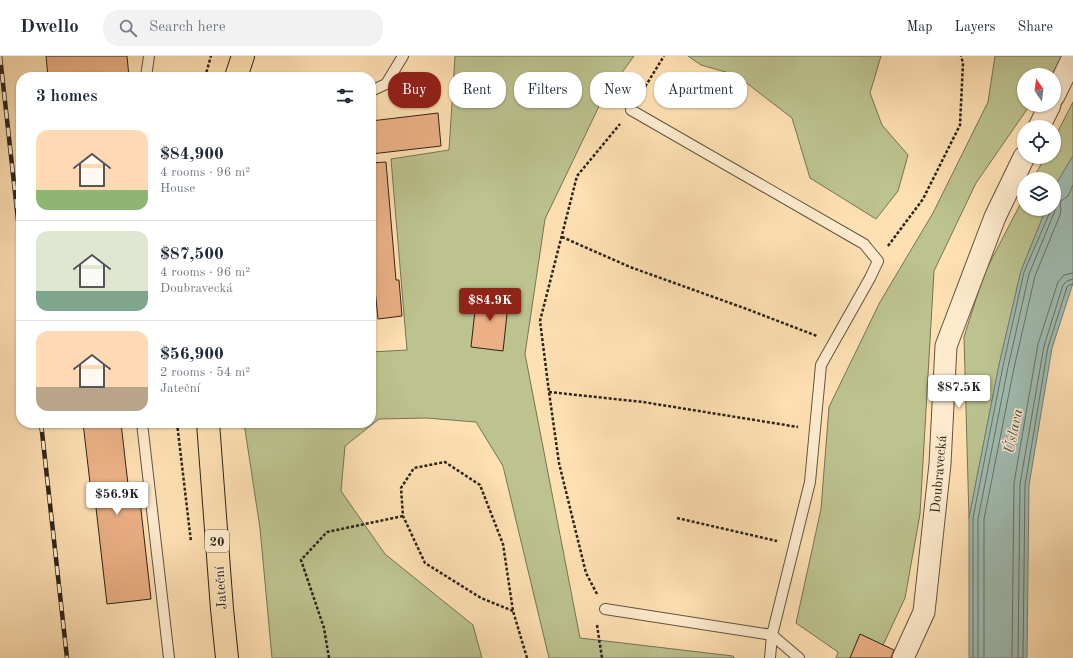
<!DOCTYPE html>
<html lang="en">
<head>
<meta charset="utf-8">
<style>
  :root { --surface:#fff; --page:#f2f2f3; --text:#1f2937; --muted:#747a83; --line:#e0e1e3; --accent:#8f2418 }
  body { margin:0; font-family:"Old Standard TT",serif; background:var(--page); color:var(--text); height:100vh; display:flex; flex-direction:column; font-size:15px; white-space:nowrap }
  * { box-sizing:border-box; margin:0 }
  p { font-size:13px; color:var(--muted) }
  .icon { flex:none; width:22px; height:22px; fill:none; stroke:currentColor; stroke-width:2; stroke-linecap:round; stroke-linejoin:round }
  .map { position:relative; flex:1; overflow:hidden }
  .side { position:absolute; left:16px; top:16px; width:360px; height:356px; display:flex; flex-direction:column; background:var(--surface); border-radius:16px; box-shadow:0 1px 3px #0004 }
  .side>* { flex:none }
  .top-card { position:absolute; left:388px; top:16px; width:380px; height:36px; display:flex; gap:8px }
  .needle { width:26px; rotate:346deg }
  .fabs { position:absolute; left:1017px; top:12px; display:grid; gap:8px }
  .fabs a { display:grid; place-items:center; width:44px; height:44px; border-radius:50%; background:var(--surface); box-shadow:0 1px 3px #0004; font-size:20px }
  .price { position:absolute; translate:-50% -34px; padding:0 9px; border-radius:4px; background:#fff; color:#222; font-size:13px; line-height:26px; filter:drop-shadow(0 1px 2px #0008) }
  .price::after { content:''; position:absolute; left:50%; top:24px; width:12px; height:9px; margin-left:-6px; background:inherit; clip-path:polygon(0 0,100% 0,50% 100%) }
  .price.active { background:var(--accent); color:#fff }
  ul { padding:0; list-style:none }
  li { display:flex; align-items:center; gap:12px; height:100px; padding:0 20px }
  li+li { border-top:1px solid var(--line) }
  li span { display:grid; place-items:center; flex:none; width:112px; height:80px; border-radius:12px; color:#555 }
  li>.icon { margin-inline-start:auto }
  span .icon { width:48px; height:48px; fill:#fffc; stroke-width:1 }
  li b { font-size:17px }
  h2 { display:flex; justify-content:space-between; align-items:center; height:48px; padding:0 20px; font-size:17px }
  .pill { padding:0 14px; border-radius:16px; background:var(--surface); box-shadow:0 1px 3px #0004; font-size:14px; line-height:36px }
  .pill.active { background:var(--accent); color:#fff }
  header { display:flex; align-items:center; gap:24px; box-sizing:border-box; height:56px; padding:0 20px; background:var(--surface); border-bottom:1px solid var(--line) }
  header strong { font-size:19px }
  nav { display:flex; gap:22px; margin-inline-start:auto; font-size:14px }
  .search { width:280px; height:36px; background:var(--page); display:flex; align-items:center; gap:10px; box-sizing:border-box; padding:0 14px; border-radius:16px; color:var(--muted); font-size:15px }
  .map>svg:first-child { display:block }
</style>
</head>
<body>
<header>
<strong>Dwello</strong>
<div class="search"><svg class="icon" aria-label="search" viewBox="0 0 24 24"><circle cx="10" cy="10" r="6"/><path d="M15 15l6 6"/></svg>Search here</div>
<nav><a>Map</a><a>Layers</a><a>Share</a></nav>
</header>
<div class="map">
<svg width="1073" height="602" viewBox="0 0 1073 602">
  <rect width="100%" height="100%" fill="#fee0b3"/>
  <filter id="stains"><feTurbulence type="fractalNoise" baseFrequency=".005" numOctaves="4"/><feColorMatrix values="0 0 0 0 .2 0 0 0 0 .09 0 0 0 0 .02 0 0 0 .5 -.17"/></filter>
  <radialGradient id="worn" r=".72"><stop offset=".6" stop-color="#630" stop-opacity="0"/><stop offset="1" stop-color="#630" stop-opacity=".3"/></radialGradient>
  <g fill="#bcc38f" stroke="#747454">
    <path d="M455 0H634L602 44 545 163 525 298 580 582 733 600 734 602H549L503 410 476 366 426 362 379 363 345 390 341 435 385 498 473 569 482 602H272L260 472 244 367H371V296L407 294 391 103 449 94Z"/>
    <path d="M688 0H881L870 37 882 69 908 99 898 135 876 163 810 122 792 62 736 19 701 9Z"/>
    <path d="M995 0H1064L1051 19H1024V49H1030L976 127 934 215 920 458 905 542 877 602H836L838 596 796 567 821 453 829 351 880 246 933 157 988 46Z"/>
    <path d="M1073 46V100L1058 125 1054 135V123H1033L1045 101H1054V83Z"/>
    <path d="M1024 141V153H1046L1021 215 999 309 969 462 964 281 984 218Z"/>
  </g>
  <path fill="#a0bcb2" stroke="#727f75" d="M1073 100V227L1052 292 1029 429 1027 602H969V462L999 309 1021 215 1046 153H1054V135L1058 125Z"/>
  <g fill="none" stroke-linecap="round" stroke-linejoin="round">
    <g stroke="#667066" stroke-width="1">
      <path d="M973 602V462L1003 310 1024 216 1050 156V153"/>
      <path d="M978 602V463L1008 311 1029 218 1054 157 1055 154 1054 150"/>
      <path d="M984 602V463L1014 312 1035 220 1060 159 1061 153 1060 146 1068 140 1073 129"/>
      <path d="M1012 602 1014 427 1038 288 1058 226 1064 219 1073 217"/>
      <path d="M1018 602 1020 428 1044 290 1063 229 1067 225 1073 223"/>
      <path d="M1023 602 1025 429 1048 291 1067 231 1069 229 1073 228"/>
    </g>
  </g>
  <g fill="#ebb085" stroke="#2d241a">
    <path d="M46 0H127L129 21H48Z"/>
    <path d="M438 57 441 90 371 98V65Z"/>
    <path d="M386 106 396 224H399L402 260 378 263 374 223 372 212H371V107Z"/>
    <path d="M477 236 509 240 503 295 471 291Z"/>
    <path d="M83 367H121L130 446 140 445 151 543 107 548 95 443 92 444Z"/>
    <path d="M860 578 894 594 891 602H850Z"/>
  </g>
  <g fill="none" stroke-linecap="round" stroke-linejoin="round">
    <defs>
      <g id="service">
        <path d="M146 21 149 0"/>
        <path d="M371 35 386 28 403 0"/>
        <path d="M631 54 864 188 878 205 870 222 821 309 810 426 772 579 770 602"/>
        <path d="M142 367 169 602"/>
        <path d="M605 553 772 579 799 602"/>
      </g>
      <g id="minor">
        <path d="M1054 40 1073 1"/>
        <path d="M1039 71 1050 49"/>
        <path d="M903 602 924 556 940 408 946 290 995 161 1024 101"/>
      </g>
      <g id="primary">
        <path d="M236 21 243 0"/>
        <path d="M208 367 222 553 227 602"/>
      </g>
    </defs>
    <use href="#service" stroke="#615340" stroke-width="12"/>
    <use href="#minor" stroke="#615340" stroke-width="23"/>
    <use href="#primary" stroke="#2d241a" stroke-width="24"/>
    <g stroke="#2d241a" stroke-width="2.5" stroke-dasharray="3 2" stroke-linecap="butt">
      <path d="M205 21 211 0"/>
      <path d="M640 39 664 0"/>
      <path d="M562 181 630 211 744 252 817 280"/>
      <path d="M888 190 923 143 960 69 963 7 961 0"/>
      <path d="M549 336 643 346 798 371"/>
      <path d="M177 367 191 486"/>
      <path d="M677 462 777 485"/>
      <path d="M597 538 586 517 559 407 549 336 540 265 577 120 620 68"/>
      <path d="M513 555 481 542 425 507 403 460 401 432 414 412 445 406 480 429 503 488 513 555 527 602"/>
      <path d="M597 569 602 602"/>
      <path d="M329 602 324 572 301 504 327 476 403 460"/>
    </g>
    <use href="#service" stroke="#feebce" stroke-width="10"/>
    <use href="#minor" stroke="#feebce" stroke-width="21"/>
    <use href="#primary" stroke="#fee0b3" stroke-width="22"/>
    <defs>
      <g id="rail">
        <path d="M0 0 21 191"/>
        <path d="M41 367 67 602"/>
      </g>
    </defs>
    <use href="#rail" stroke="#2d241a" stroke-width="4.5"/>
    <use href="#rail" stroke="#feebce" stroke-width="3" stroke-dasharray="9" stroke-linecap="butt"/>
  </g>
  <g text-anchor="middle" stroke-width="3" stroke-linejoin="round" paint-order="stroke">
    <rect fill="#feebce" stroke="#6c6050" stroke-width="1" x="205" y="474" width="24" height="22" rx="3"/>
    <g font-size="13" font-weight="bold" fill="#2d241a">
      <text x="217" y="490">20</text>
    </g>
    <g font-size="14" fill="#2d241a" stroke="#feebce">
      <text transform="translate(938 418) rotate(-85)" y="5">Doubravecká</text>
      <text transform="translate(220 532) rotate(-94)" y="5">Jateční</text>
    </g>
    <g font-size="15" font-style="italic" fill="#505248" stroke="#feebce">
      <text transform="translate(1013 375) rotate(-78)" y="5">Úslava</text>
    </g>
  </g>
  <rect width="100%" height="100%" filter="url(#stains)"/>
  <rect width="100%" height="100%" fill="url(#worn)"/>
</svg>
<div class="fabs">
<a><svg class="needle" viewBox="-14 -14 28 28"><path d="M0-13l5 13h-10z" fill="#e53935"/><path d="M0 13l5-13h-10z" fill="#747a83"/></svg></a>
<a><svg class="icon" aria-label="locate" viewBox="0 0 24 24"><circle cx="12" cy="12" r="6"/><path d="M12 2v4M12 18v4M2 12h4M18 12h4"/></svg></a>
<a><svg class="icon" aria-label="layers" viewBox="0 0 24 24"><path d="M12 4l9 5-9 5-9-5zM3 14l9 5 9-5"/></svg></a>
</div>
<b class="price active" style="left:490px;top:266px">$84.9K</b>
<b class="price" style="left:959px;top:353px">$87.5K</b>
<b class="price" style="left:117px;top:460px">$56.9K</b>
<div class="top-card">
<a class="pill active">Buy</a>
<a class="pill">Rent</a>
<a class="pill">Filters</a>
<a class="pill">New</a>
<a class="pill">Apartment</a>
</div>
<section class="side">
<h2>3 homes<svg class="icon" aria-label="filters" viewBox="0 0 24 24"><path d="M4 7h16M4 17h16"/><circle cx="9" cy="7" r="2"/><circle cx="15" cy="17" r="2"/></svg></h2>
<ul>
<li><span style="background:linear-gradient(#ffd9b3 75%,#8fb573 0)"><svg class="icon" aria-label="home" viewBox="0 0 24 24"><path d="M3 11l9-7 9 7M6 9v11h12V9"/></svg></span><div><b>$84,900</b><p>4 rooms · 96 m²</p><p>House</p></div></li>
<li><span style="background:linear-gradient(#dfe7d0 75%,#7fa58c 0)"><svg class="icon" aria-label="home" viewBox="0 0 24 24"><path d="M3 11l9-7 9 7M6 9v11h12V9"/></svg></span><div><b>$87,500</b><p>4 rooms · 96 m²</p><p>Doubravecká</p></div></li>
<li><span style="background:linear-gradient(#ffd9b3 70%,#b9a48a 0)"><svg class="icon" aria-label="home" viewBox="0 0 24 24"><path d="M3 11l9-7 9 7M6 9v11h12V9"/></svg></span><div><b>$56,900</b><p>2 rooms · 54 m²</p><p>Jateční</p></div></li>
</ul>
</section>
</div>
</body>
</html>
